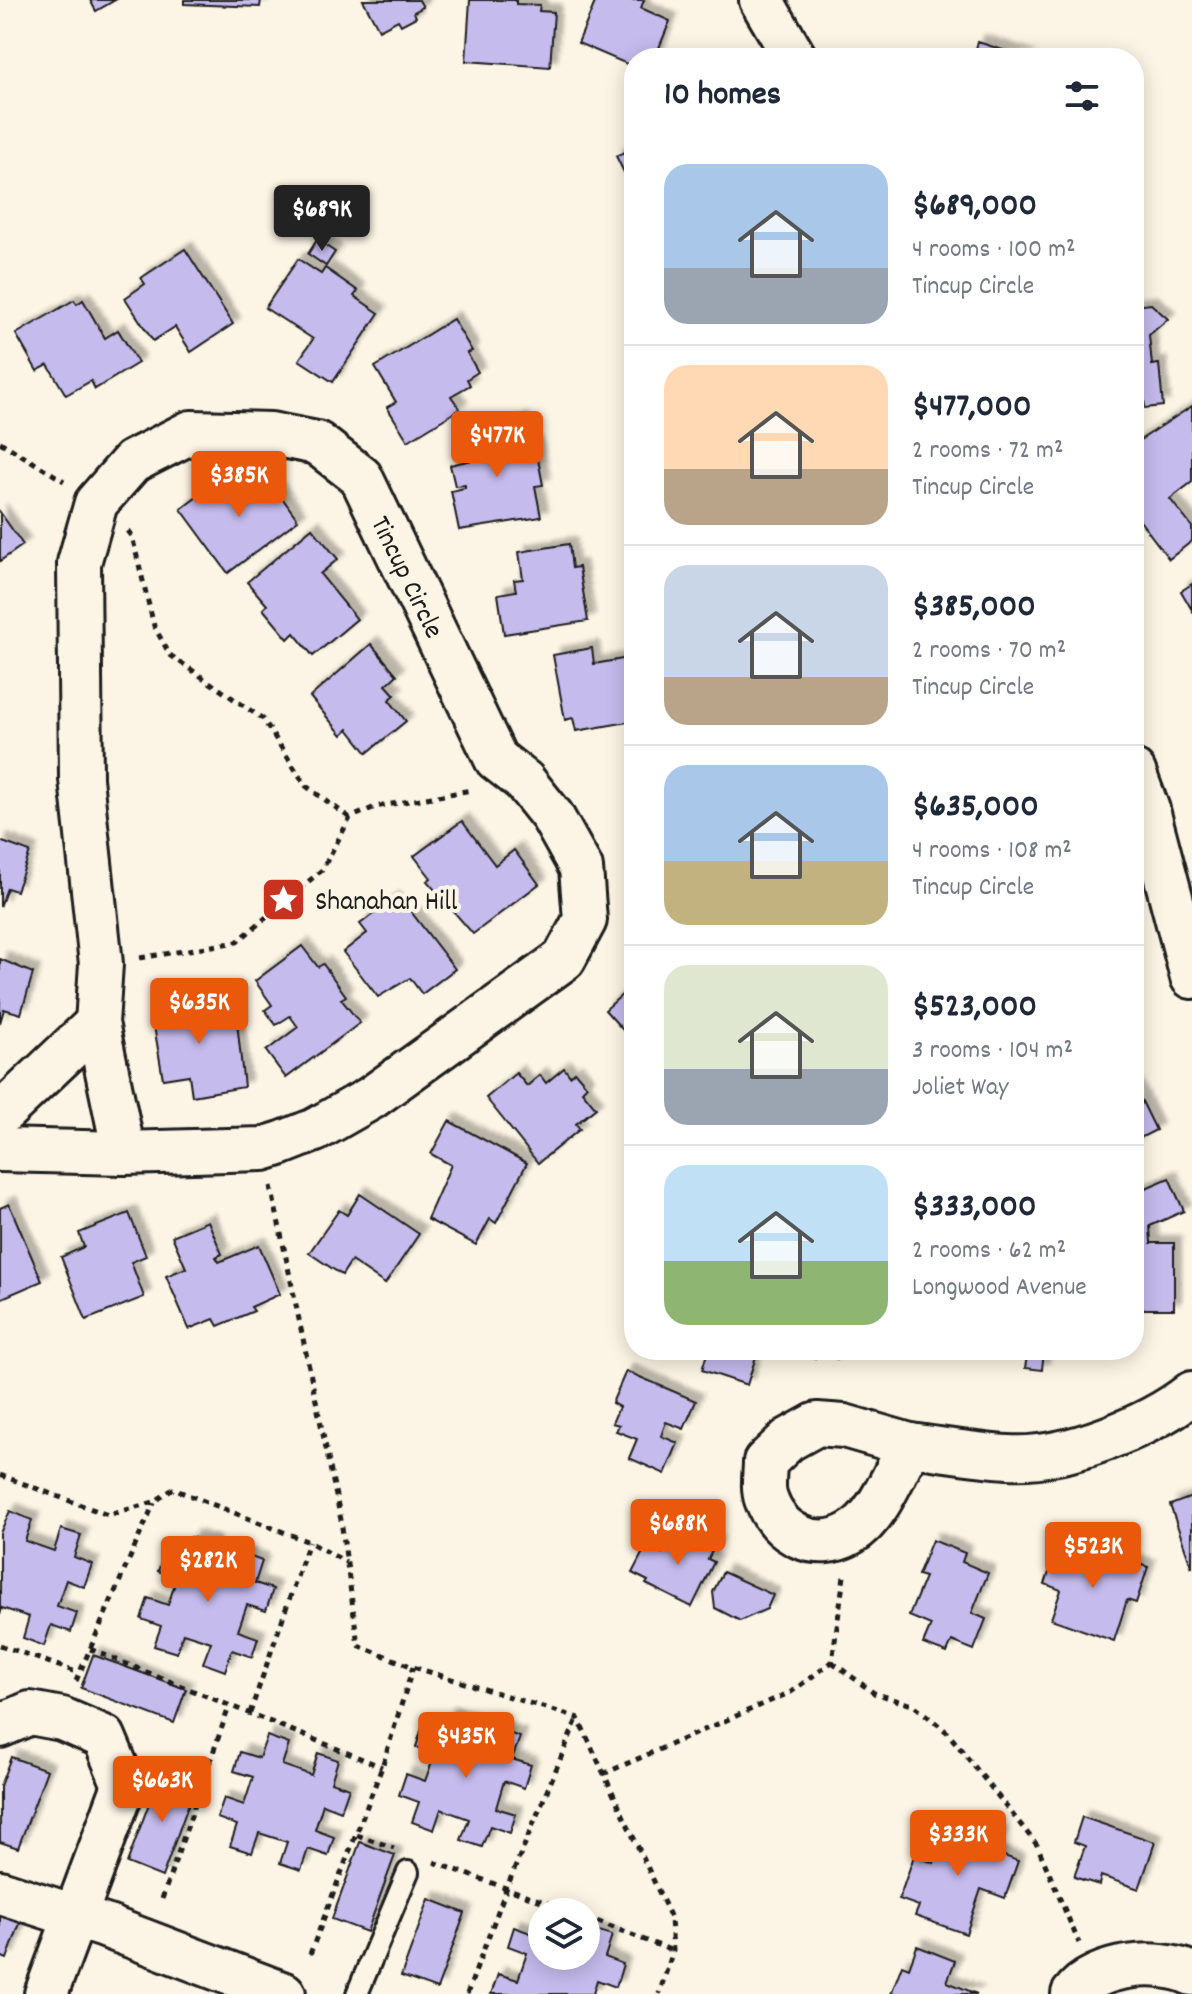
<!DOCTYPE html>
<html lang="en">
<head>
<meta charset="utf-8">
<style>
  :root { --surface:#fff; --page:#f2f2f3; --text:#1f2937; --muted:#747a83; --line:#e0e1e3; --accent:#ea580c }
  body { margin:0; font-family:Dekko,sans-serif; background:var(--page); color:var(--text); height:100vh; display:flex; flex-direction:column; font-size:30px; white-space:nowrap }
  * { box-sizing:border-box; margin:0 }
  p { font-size:26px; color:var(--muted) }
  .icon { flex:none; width:44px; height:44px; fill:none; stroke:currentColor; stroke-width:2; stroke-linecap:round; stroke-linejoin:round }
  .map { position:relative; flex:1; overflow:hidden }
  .side { position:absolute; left:624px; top:48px; width:520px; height:1312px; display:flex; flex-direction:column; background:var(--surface); border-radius:32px; box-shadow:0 4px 20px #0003 }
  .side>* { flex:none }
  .fabs { position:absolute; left:528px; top:1898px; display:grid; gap:16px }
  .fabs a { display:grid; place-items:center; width:72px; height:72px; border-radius:50%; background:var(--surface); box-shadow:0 4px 20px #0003; font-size:40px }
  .price { position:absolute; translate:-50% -68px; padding:0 18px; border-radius:8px; background:var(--accent); color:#fff; font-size:26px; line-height:52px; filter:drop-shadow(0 2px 4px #0008) }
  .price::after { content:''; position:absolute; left:50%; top:48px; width:24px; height:18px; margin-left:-12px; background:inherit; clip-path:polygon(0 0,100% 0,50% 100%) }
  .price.on { background:#222; color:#fff }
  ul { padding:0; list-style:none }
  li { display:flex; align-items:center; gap:24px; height:200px; padding:0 40px }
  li+li { border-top:2px solid var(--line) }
  li span { display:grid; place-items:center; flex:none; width:224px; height:160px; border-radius:24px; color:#555 }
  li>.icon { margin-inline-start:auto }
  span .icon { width:96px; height:96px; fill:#fffc; stroke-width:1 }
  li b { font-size:34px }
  h2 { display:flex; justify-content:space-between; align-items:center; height:96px; padding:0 40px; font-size:34px }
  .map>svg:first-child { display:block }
</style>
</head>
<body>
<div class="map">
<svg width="1192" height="1994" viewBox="0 0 1192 1994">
  <defs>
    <filter id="shadow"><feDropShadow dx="7" dy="-7" stdDeviation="2" flood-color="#0004"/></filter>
  </defs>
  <rect width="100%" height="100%" fill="#fcf5e5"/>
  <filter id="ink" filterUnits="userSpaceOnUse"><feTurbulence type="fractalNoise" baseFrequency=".0125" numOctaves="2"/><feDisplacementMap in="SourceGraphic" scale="16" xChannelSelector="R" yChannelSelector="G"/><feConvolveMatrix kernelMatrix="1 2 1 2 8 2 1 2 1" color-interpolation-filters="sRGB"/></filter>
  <g filter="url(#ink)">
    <g fill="#c5bbed" stroke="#1c1c1c" stroke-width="2" filter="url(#shadow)">
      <path d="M90 0H115L96 11Z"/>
      <path d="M184 0H261L260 7 184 4Z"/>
      <path d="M363 0H419L423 7 414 12 416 17 401 25 398 20 379 30Z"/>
      <path d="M470 0H516V4L540 5 539 11 554 12 550 67 466 61Z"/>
      <path d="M596 0H644L641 8 670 21 655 58H634V67L578 43Z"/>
      <path d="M978 42 1028 58H973Z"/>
      <path d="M634 148V193L616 156Z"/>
      <path d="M317 240 335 252 326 266 308 254Z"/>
      <path d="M185 249 233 324 191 352 175 327 153 341 125 298 145 284 141 278Z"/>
      <path d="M298 259 321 274 325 268 358 291 354 296 379 313 333 382 299 360 313 339 265 308Z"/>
      <path d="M74 300 77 304 83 300 105 338 118 330 138 363 95 389 91 381 66 395 48 365 37 371 16 334Z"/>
      <path d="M1151 304 1168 319 1149 335 1152 365 1159 364 1163 406 1145 408 1143 389 1134 390V306Z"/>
      <path d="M453 319 472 351 467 353 478 372 467 379 470 385 451 396 460 409 408 441 387 407 396 402 375 367Z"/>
      <path d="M1192 406V482L1170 499 1192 527V541L1169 559 1134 513V444Z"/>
      <path d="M522 421 527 446 535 444 543 485 535 486 541 517 459 530 451 491 465 488V485L455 486 450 465 472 460 467 432Z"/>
      <path d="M228 474 243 494 267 477 298 520 228 573 181 509Z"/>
      <path d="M0 512 23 545 0 561Z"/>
      <path d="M312 528 338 559 320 574 357 619 313 656 294 633 288 639 263 609 267 605 247 582Z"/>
      <path d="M569 544 572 568 579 567 588 621 504 634 498 594 516 591 514 580 523 579 519 552Z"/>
      <path d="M1192 584V610L1181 591Z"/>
      <path d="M371 644 397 675 386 685 395 695 389 700 406 721 367 753 348 729 342 735 310 697Z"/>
      <path d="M592 648 594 664 634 657V721L576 731 573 718 565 720 553 655Z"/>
      <path d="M462 821 495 865 514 850 539 884 473 934 427 881 431 878 414 856Z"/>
      <path d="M0 841 30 852 16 891 7 888 0 907Z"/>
      <path d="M393 899 400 908 405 904 455 969 422 994 410 978 378 997 343 952 367 933 360 924Z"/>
      <path d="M302 946 318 967 323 964 346 996 341 999 360 1023 286 1078 266 1051 298 1027 290 1016 276 1025 265 1010 272 1005 255 981Z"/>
      <path d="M0 959 33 973 21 1014 4 1009 0 1023Z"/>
      <path d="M634 984V1034L630 1038 605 1010Z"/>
      <path d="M215 998 218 1016 236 1013 244 1087 192 1096 189 1075 163 1079 151 1008Z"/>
      <path d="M564 1068 570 1076 575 1072 587 1086 582 1091 596 1108 576 1124 580 1129 538 1163 486 1098 516 1073 527 1086 540 1075 546 1083Z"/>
      <path d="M1134 1085 1156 1130 1134 1141V1148Z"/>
      <path d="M449 1121 527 1163 496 1223 490 1219 476 1245 427 1219 451 1165 431 1154Z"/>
      <path d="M1169 1178 1184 1211 1150 1226 1151 1243H1174V1309H1134V1193Z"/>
      <path d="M360 1194 419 1234 385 1284 351 1261 342 1275 309 1253 339 1210 347 1215Z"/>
      <path d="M9 1204 42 1281 0 1299V1208Z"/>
      <path d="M129 1213 146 1256 131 1262 144 1297 86 1320 61 1257 84 1247 79 1233Z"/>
      <path d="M208 1221 222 1254 216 1257 219 1262 259 1245 280 1294 251 1307 254 1311 218 1326 214 1319 189 1329 166 1276 186 1268 172 1236Z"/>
      <path d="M708 1350H758L747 1385 702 1370Z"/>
      <path d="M793 1350H840L837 1359 817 1352 815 1358Z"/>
      <path d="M1028 1350H1044L1042 1370 1025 1368Z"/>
      <path d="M626 1371 696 1401 684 1429 666 1422 661 1436 678 1443 665 1474 629 1458 637 1439 616 1431 619 1425 612 1423 619 1407 612 1403Z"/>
      <path d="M1192 1497V1568L1170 1505Z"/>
      <path d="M10 1511 32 1520 25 1541 54 1551 61 1529 81 1535 74 1557 92 1564 84 1587 66 1580 57 1606 77 1613 71 1632 51 1625 44 1646 23 1638 29 1617 2 1608 0 1615V1533Z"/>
      <path d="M683 1527 716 1543 708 1559 714 1562 692 1607 646 1584 648 1581 632 1573 646 1546 662 1553 669 1540 676 1543Z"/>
      <path d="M191 1537 214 1544 207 1566 235 1576 243 1554 262 1561 255 1583 273 1589 266 1611 247 1605 238 1631 258 1638 252 1657 232 1650 225 1671 203 1663 211 1642 183 1633 177 1653 154 1646 161 1626 141 1619 148 1598 168 1605 177 1577 158 1571 165 1552 184 1558Z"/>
      <path d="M932 1540 965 1553 962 1562 988 1573 972 1613 986 1619 974 1650 952 1641 947 1653 923 1644 931 1625 909 1616 925 1577 918 1575Z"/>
      <path d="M1060 1540 1086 1549 1083 1561 1088 1563 1090 1556 1111 1563 1114 1556 1148 1567 1136 1603 1127 1600 1114 1641 1051 1619 1061 1590 1045 1584Z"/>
      <path d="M723 1572 773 1595 767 1609 740 1621 715 1608 713 1592Z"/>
      <path d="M93 1655 186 1689 174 1723 81 1688Z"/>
      <path d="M448 1713 471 1720 464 1743 492 1752 500 1730 520 1737 512 1759 531 1765 524 1788 504 1781 496 1808 516 1814 510 1833 490 1826 482 1847 461 1840 469 1819 441 1809 434 1830 412 1822 419 1802 399 1795 406 1774 425 1781 435 1754 416 1747 422 1728 441 1734Z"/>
      <path d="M267 1736 289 1744 282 1765 311 1775 318 1753 338 1760 331 1782 349 1788 341 1811 323 1804 315 1830 334 1837 328 1856 308 1849 301 1870 280 1863 287 1842 259 1833 252 1853 230 1846 237 1825 217 1818 224 1798 244 1805 253 1777 234 1771 240 1752 259 1758Z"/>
      <path d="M11 1757 47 1770 18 1848 0 1842V1786Z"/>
      <path d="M161 1771 196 1784 162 1877 127 1863Z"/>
      <path d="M1082 1817 1155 1842 1139 1889 1101 1876 1099 1885 1074 1877 1085 1846 1074 1842Z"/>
      <path d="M971 1825 1000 1835 993 1852 1018 1861 1005 1898 981 1889 966 1934 915 1916 919 1906 899 1899 914 1856 934 1863 946 1829 968 1837Z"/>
      <path d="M360 1842 395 1855 367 1932 332 1919Z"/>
      <path d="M429 1899 465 1913 437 1989 401 1976Z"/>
      <path d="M541 1911 542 1956H586L592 1929 612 1935 605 1957 623 1964 616 1987 597 1980 593 1994H491L498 1974 518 1980 527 1953 508 1946 514 1927 533 1934Z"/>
      <path d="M0 1916 20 1923 7 1959 0 1956Z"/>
      <path d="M917 1946 955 1961 947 1982 977 1994H891L902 1965 909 1968Z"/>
    </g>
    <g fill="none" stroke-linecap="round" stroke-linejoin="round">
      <defs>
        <path id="service" d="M357 1994 408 1872"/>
        <g id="minor">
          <path d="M761 0 795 58"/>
          <path d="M1134 772 1148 810 1192 977"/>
          <path d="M0 1115 97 1023"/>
          <path d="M0 1150 124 1153 263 1149 282 1143 315 1130 371 1098 564 959 585 920 581 868 552 816 524 781 496 759 361 477 317 443 271 434 191 432 132 462 96 503 79 563 81 779 101 964 97 1023 124 1153"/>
          <path d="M817 1424 844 1426 910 1445C894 1472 879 1517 851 1533 817 1553 778 1535 766 1499 762 1488 765 1473 765 1462L788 1440Z"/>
          <path d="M910 1445C942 1449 976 1455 1008 1457 1064 1461 1149 1427 1192 1393"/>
          <path d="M0 1726 30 1713 62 1719 104 1737 124 1785 46 1994"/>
          <path d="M0 1892 105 1926 284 1994"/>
          <path d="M1073 1994C1095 1964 1160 1958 1192 1974"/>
        </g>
      </defs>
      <use href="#service" stroke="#1c1c1c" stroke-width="26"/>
      <use href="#minor" stroke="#1c1c1c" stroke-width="48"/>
      <g stroke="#1c1c1c" stroke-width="5" stroke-dasharray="6 6" stroke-linecap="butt">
        <path d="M0 442 64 481"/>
        <path d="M128 531 132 536 154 626 170 655 263 719 306 786 350 818"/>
        <path d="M140 958 237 942 322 870 350 818 375 807 472 790"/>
        <path d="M271 1186 341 1520 358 1645 413 1667 578 1718 671 1918 673 1951 659 1994"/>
        <path d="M0 1475 108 1515 154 1502 173 1489 309 1542 346 1562"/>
        <path d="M0 1645 79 1673"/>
        <path d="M90 1649 382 1767"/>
        <path d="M832 1662 874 1693 915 1706 947 1732 1037 1845 1079 1943"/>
        <path d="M76 1681 154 1503"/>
        <path d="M250 1713 309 1542"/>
        <path d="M603 1774 791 1692 832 1662 844 1576"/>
        <path d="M357 1835 394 1848"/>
        <path d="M434 1862 572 1912"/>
        <path d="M162 1899 229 1707"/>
        <path d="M586 1917 673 1951"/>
        <path d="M310 1954 382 1767 413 1667"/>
        <path d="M467 1994 507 1887 577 1719"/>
      </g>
      <use href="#service" stroke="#fcf5e5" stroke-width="20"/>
      <use href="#minor" stroke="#fcf5e5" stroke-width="42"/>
    </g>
  </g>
  <defs>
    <symbol id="sight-square" viewBox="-11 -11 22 22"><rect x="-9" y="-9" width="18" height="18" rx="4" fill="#c8321e" stroke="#fcf5e5"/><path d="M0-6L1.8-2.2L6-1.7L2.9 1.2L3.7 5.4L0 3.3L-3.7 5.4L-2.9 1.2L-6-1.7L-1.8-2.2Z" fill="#fff"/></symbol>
  </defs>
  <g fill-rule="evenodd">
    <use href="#sight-square" x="258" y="874" width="51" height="51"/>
  </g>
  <g text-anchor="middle" stroke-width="8" stroke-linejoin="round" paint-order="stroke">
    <g font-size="28" fill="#1c1c1c" stroke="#fcf5e5">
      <text transform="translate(409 576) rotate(64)" y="10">Tincup Circle</text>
    </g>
    <g font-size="28" fill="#1c1c1c" stroke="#fcf5e5" text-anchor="start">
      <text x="315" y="909">Shanahan Hill</text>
    </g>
  </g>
</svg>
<div class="fabs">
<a><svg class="icon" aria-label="layers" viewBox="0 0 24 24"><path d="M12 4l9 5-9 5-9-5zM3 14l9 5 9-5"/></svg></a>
</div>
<b class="price on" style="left:322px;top:253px">$689K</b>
<b class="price" style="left:497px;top:479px">$477K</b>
<b class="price" style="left:239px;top:519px">$385K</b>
<b class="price" style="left:199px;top:1046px">$635K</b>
<b class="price" style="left:678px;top:1567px">$688K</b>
<b class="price" style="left:1093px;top:1590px">$523K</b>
<b class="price" style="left:208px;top:1604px">$282K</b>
<b class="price" style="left:466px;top:1780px">$435K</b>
<b class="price" style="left:162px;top:1824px">$663K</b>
<b class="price" style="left:958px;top:1878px">$333K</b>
<section class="side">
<h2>10 homes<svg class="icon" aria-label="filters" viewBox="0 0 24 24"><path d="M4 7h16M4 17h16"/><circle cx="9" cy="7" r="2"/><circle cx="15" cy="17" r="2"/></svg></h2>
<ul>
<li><span style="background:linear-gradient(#a9c7e8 65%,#9aa5b1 0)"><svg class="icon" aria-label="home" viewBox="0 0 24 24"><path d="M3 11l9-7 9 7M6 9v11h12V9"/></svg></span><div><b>$689,000</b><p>4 rooms · 100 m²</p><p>Tincup Circle</p></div></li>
<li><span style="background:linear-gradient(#ffd9b3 65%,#b9a48a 0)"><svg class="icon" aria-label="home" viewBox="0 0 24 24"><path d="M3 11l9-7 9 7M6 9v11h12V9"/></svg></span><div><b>$477,000</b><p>2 rooms · 72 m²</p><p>Tincup Circle</p></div></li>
<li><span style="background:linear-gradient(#c9d6e8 70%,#b9a48a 0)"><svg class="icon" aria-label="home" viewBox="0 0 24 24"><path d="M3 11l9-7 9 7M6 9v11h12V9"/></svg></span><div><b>$385,000</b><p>2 rooms · 70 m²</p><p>Tincup Circle</p></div></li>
<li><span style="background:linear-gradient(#a9c7e8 60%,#c2b280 0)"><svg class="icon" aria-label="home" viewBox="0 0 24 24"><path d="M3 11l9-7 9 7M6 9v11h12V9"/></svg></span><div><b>$635,000</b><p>4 rooms · 108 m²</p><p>Tincup Circle</p></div></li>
<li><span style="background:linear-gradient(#dfe7d0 65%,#9aa5b1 0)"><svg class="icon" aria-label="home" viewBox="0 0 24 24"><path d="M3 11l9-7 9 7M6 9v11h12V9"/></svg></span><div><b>$523,000</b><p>3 rooms · 104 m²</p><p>Joliet Way</p></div></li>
<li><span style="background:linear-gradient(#bfe0f5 60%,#8fb573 0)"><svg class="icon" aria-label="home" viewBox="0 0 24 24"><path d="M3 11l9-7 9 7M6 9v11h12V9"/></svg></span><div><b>$333,000</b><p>2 rooms · 62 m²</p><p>Longwood Avenue</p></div></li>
</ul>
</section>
</div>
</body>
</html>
